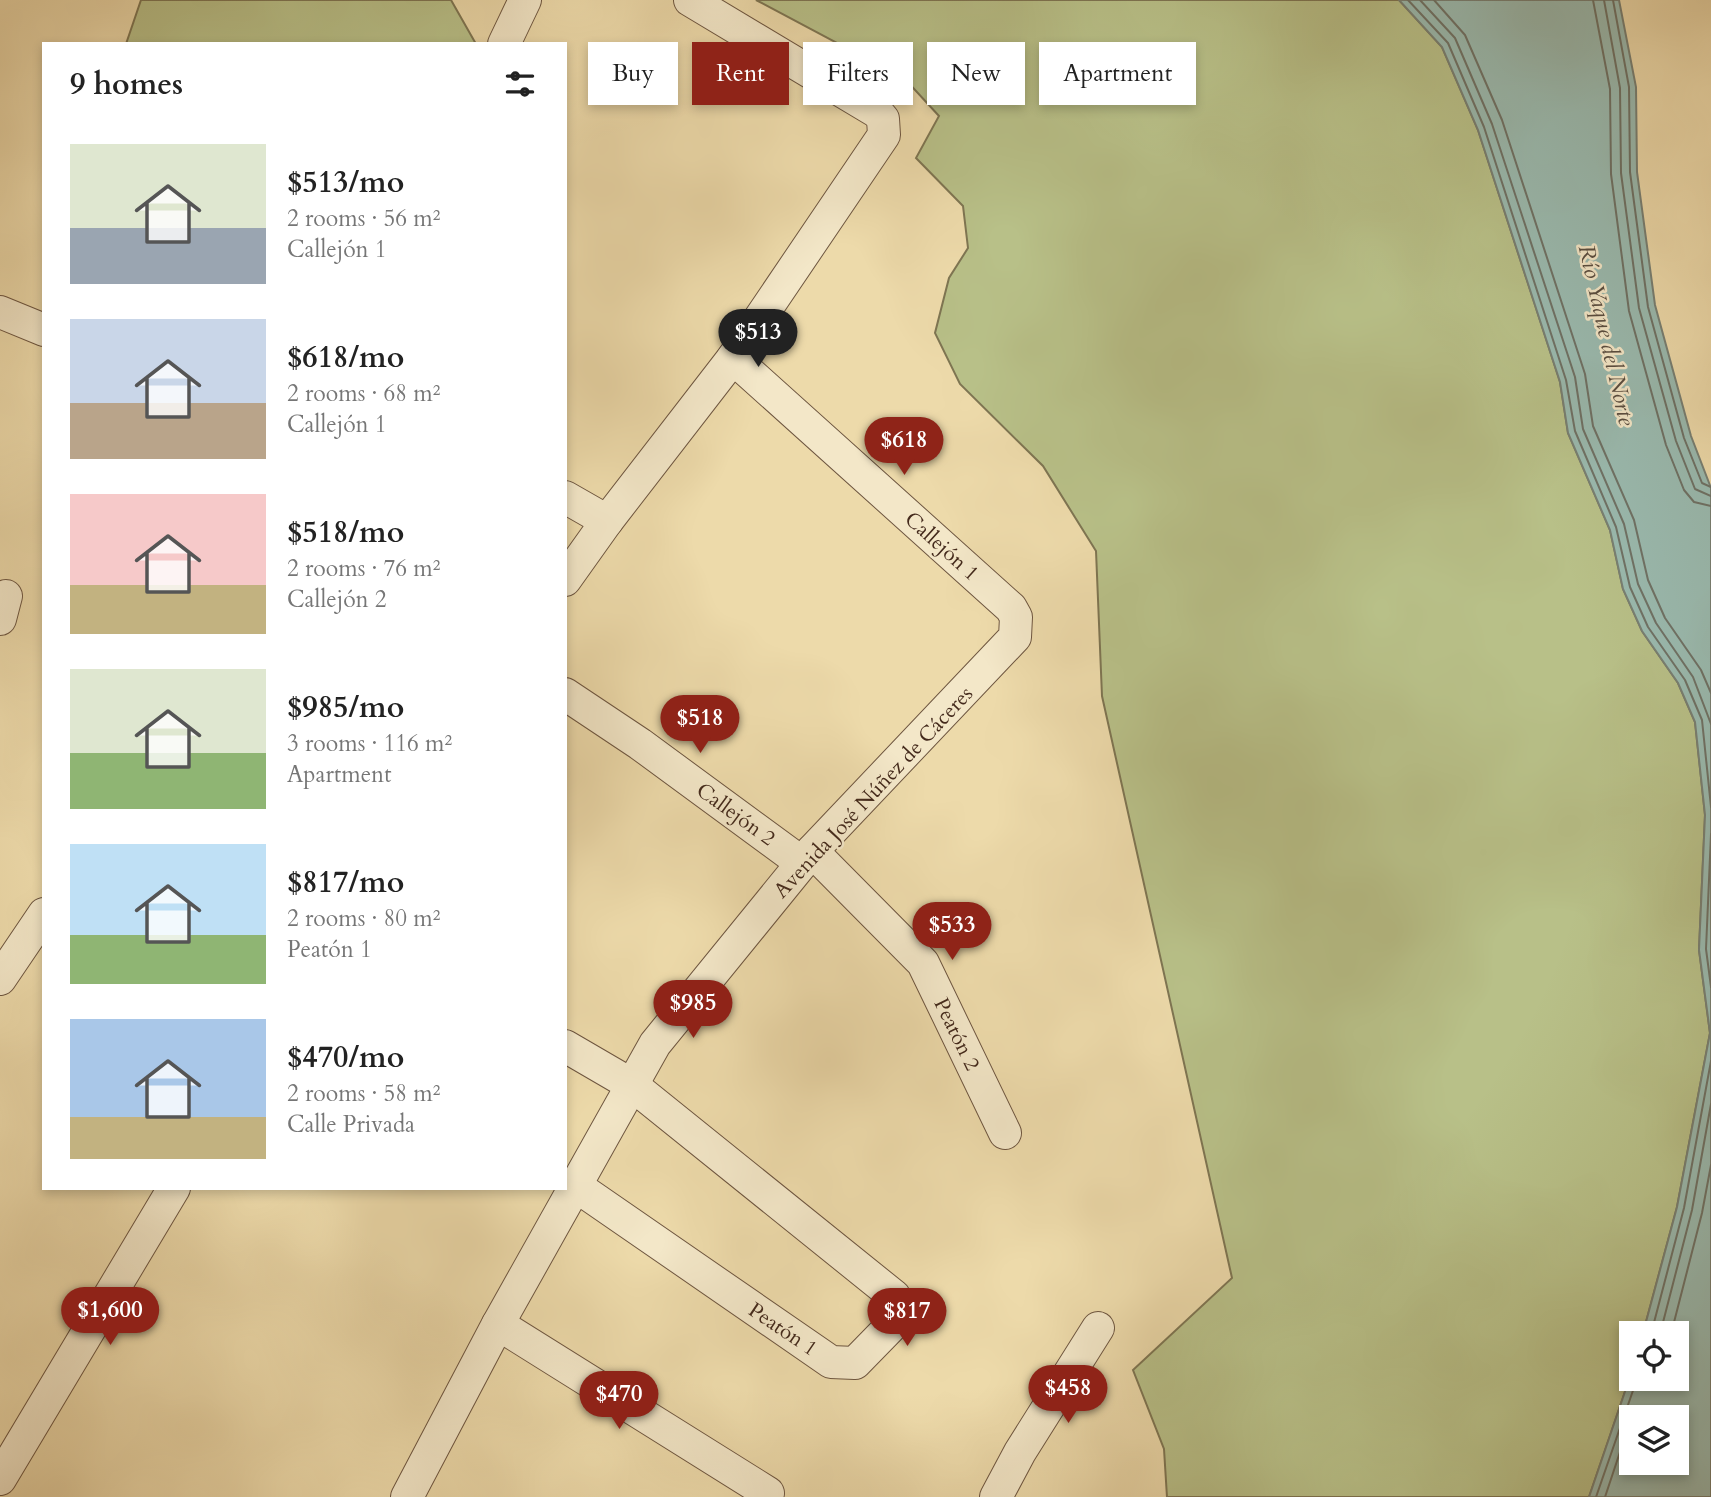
<!DOCTYPE html>
<html lang="en">
<head>
<meta charset="utf-8">
<style>
  :root { --surface:#fff; --page:#f6f6f6; --text:#222; --muted:#767676; --accent:#8f2418 }
  body { margin:0; font-family:Cardo,serif; background:var(--page); color:var(--text); height:100vh; display:flex; flex-direction:column; font-size:26px; white-space:nowrap }
  * { box-sizing:border-box; margin:0 }
  p { font-size:23px; color:var(--muted) }
  .icon { flex:none; width:38px; height:38px; fill:none; stroke:currentColor; stroke-width:2; stroke-linecap:round; stroke-linejoin:round }
  .map { position:relative; flex:1; overflow:hidden }
  .sheet { position:absolute; left:42px; top:42px; width:525px; height:1148px; display:flex; flex-direction:column; background:var(--surface); border-radius:0px; box-shadow:0 4px 10px #0003 }
  .sheet>* { flex:none }
  .top-card { position:absolute; left:588px; top:42px; width:665px; height:63px; display:flex; gap:14px }
  .controls { position:absolute; left:1619px; top:1321px; display:grid; gap:14px }
  .controls a { display:grid; place-items:center; width:70px; height:70px; border-radius:0px; background:var(--surface); box-shadow:0 4px 10px #0003; font-size:35px }
  .price { position:absolute; translate:-50% -60px; padding:0 16px; border-radius:24px; background:var(--accent); color:#fff; font-size:23px; line-height:46px; filter:drop-shadow(0 2px 4px #0008) }
  .price::after { content:''; position:absolute; left:50%; top:42px; width:21px; height:16px; margin-left:-10px; background:inherit; clip-path:polygon(0 0,100% 0,50% 100%) }
  .price.current { background:#222; color:#fff }
  ul { padding:0; list-style:none }
  li { display:flex; align-items:center; gap:21px; height:175px; padding:0 28px }
  li span { display:grid; place-items:center; flex:none; width:196px; height:140px; border-radius:0px; color:#555 }
  li>.icon { margin-inline-start:auto }
  span .icon { width:84px; height:84px; fill:#fffc; stroke-width:1 }
  li b { font-size:30px }
  h2 { display:flex; justify-content:space-between; align-items:center; height:84px; padding:0 28px; font-size:30px }
  .pill { padding:0 24px; border-radius:0px; background:var(--surface); box-shadow:0 4px 10px #0003; font-size:24px; line-height:63px }
  .pill.current { background:var(--accent); color:#fff }
  .map>svg:first-child { display:block }
</style>
</head>
<body>
<div class="map">
<svg width="1711" height="1497" viewBox="0 0 1711 1497">
  <rect width="100%" height="100%" fill="#eddaaa"/>
  <filter id="stains"><feTurbulence type="fractalNoise" baseFrequency=".00286" numOctaves="4"/><feColorMatrix values="0 0 0 0 .2 0 0 0 0 .09 0 0 0 0 .02 0 0 0 .5 -.17"/></filter>
  <radialGradient id="worn" r=".72"><stop offset=".6" stop-color="#630" stop-opacity="0"/><stop offset="1" stop-color="#630" stop-opacity=".3"/></radialGradient>
  <g fill="#b8c088" stroke="#7e7552" stroke-width="2">
    <path d="M141 0H451L476 44H126Z"/>
    <path d="M756 0H1399L1442 47 1478 130 1560 382 1568 433 1610 530 1623 589 1642 631 1678 683 1695 722 1705 815 1699 950 1710 1033 1677 1207 1643 1333 1631 1334V1374L1589 1497H1167L1164 1449 1133 1370 1232 1278 1102 696 1096 551 1043 466 960 384 935 333 949 278 968 248 963 206 916 158 939 116 905 79Z"/>
  </g>
  <path fill="#9abaaf" stroke="#788074" stroke-width="2" fill-rule="evenodd" d="M1399 0H1619L1636 87 1637 172 1655 305 1691 436 1711 488V1497H1589L1631 1374V1379H1676V1334L1643 1333 1677 1207 1710 1033 1699 950 1705 815 1695 722 1678 683 1642 631 1623 589 1610 530 1568 433 1560 382 1478 130 1442 47ZM1631 1418H1676V1463H1631Z"/>
  <g fill="none" stroke-linecap="round" stroke-linejoin="round">
    <g stroke="#6f7266" stroke-width="2">
      <path d="M1408 0 1448 43 1484 127 1566 380 1575 431 1616 527 1630 587 1648 627 1685 680 1702 720 1711 807"/>
      <path d="M1420 0 1455 38 1492 124 1575 377 1583 429 1624 524 1638 584 1656 623 1693 677 1711 724"/>
      <path d="M1434 0 1465 35 1502 120 1585 374 1593 426 1634 520 1648 580 1665 618 1701 670 1711 693"/>
      <path d="M1593 0 1610 89 1611 174 1629 311 1666 445 1684 490 1694 502 1711 506"/>
      <path d="M1604 0 1620 88 1621 173 1639 308 1676 441 1695 489 1711 496"/>
      <path d="M1613 0 1629 87 1630 172 1648 307 1684 438 1702 483 1711 487"/>
      <path d="M1711 834 1706 949 1711 987"/>
      <path d="M1651 1334 1684 1208 1711 1061"/>
      <path d="M1660 1334 1692 1210 1711 1104"/>
      <path d="M1671 1334 1702 1213 1711 1165"/>
      <path d="M1596 1497 1637 1379"/>
      <path d="M1605 1497 1631 1419"/>
    </g>
    <defs>
      <g id="minor">
        <path d="M504 44 525 0"/>
        <path d="M0 312 44 330"/>
        <path d="M565 497 607 521"/>
        <path d="M565 580 607 521 733 358 884 135 883 119 877 112 690 0"/>
        <path d="M0 619 6 596"/>
        <path d="M565 694 640 744 802 863"/>
        <path d="M812 851 923 963 1005 1133"/>
        <path d="M0 979 44 914"/>
        <path d="M565 1046 632 1085 894 1296 898 1319 855 1363 831 1362 576 1186"/>
        <path d="M498 1324 768 1493"/>
        <path d="M0 1479 174 1188"/>
        <path d="M407 1497 498 1324 655 1044 812 851 1015 637 1016 617 1011 608 733 358"/>
        <path d="M996 1497 1020 1452 1098 1328"/>
      </g>
    </defs>
    <use href="#minor" stroke="#6e5640" stroke-width="34"/>
    <use href="#minor" stroke="#f3e7c8" stroke-width="32"/>
  </g>
  <g text-anchor="middle" stroke-width="5" stroke-linejoin="round" paint-order="stroke">
    <g font-size="21" fill="#442a1c" stroke="#f3e7c8">
      <text transform="translate(942 546) rotate(42)" y="7">Callejón 1</text>
      <text transform="translate(873 792) rotate(-47)" y="7">Avenida José Núñez de Cáceres</text>
      <text transform="translate(736 814) rotate(36)" y="7">Callejón 2</text>
      <text transform="translate(957 1034) rotate(64)" y="7">Peatón 2</text>
      <text transform="translate(783 1329) rotate(34)" y="7">Peatón 1</text>
    </g>
    <g font-size="23" font-style="italic" fill="#5a4e41" stroke="#f3e7c8">
      <text transform="translate(1607 335) rotate(77)" y="8">Río Yaque del Norte</text>
    </g>
  </g>
  <rect width="100%" height="100%" filter="url(#stains)"/>
  <rect width="100%" height="100%" fill="url(#worn)"/>
</svg>
<div class="controls">
<a><svg class="icon" aria-label="locate" viewBox="0 0 24 24"><circle cx="12" cy="12" r="6"/><path d="M12 2v4M12 18v4M2 12h4M18 12h4"/></svg></a>
<a><svg class="icon" aria-label="layers" viewBox="0 0 24 24"><path d="M12 4l9 5-9 5-9-5zM3 14l9 5 9-5"/></svg></a>
</div>
<b class="price current" style="left:758px;top:369px">$513</b>
<b class="price" style="left:904px;top:477px">$618</b>
<b class="price" style="left:700px;top:755px">$518</b>
<b class="price" style="left:952px;top:962px">$533</b>
<b class="price" style="left:693px;top:1040px">$985</b>
<b class="price" style="left:110px;top:1347px">$1,600</b>
<b class="price" style="left:907px;top:1348px">$817</b>
<b class="price" style="left:1068px;top:1425px">$458</b>
<b class="price" style="left:619px;top:1431px">$470</b>
<div class="top-card">
<a class="pill">Buy</a>
<a class="pill current">Rent</a>
<a class="pill">Filters</a>
<a class="pill">New</a>
<a class="pill">Apartment</a>
</div>
<section class="sheet">
<h2>9 homes<svg class="icon" aria-label="filters" viewBox="0 0 24 24"><path d="M4 7h16M4 17h16"/><circle cx="9" cy="7" r="2"/><circle cx="15" cy="17" r="2"/></svg></h2>
<ul>
<li><span style="background:linear-gradient(#dfe7d0 60%,#9aa5b1 0)"><svg class="icon" aria-label="home" viewBox="0 0 24 24"><path d="M3 11l9-7 9 7M6 9v11h12V9"/></svg></span><div><b>$513/mo</b><p>2 rooms · 56 m²</p><p>Callejón 1</p></div></li>
<li><span style="background:linear-gradient(#c9d6e8 60%,#b9a48a 0)"><svg class="icon" aria-label="home" viewBox="0 0 24 24"><path d="M3 11l9-7 9 7M6 9v11h12V9"/></svg></span><div><b>$618/mo</b><p>2 rooms · 68 m²</p><p>Callejón 1</p></div></li>
<li><span style="background:linear-gradient(#f6c9c9 65%,#c2b280 0)"><svg class="icon" aria-label="home" viewBox="0 0 24 24"><path d="M3 11l9-7 9 7M6 9v11h12V9"/></svg></span><div><b>$518/mo</b><p>2 rooms · 76 m²</p><p>Callejón 2</p></div></li>
<li><span style="background:linear-gradient(#dfe7d0 60%,#8fb573 0)"><svg class="icon" aria-label="home" viewBox="0 0 24 24"><path d="M3 11l9-7 9 7M6 9v11h12V9"/></svg></span><div><b>$985/mo</b><p>3 rooms · 116 m²</p><p>Apartment</p></div></li>
<li><span style="background:linear-gradient(#bfe0f5 65%,#8fb573 0)"><svg class="icon" aria-label="home" viewBox="0 0 24 24"><path d="M3 11l9-7 9 7M6 9v11h12V9"/></svg></span><div><b>$817/mo</b><p>2 rooms · 80 m²</p><p>Peatón 1</p></div></li>
<li><span style="background:linear-gradient(#a9c7e8 70%,#c2b280 0)"><svg class="icon" aria-label="home" viewBox="0 0 24 24"><path d="M3 11l9-7 9 7M6 9v11h12V9"/></svg></span><div><b>$470/mo</b><p>2 rooms · 58 m²</p><p>Calle Privada</p></div></li>
</ul>
</section>
</div>
</body>
</html>
